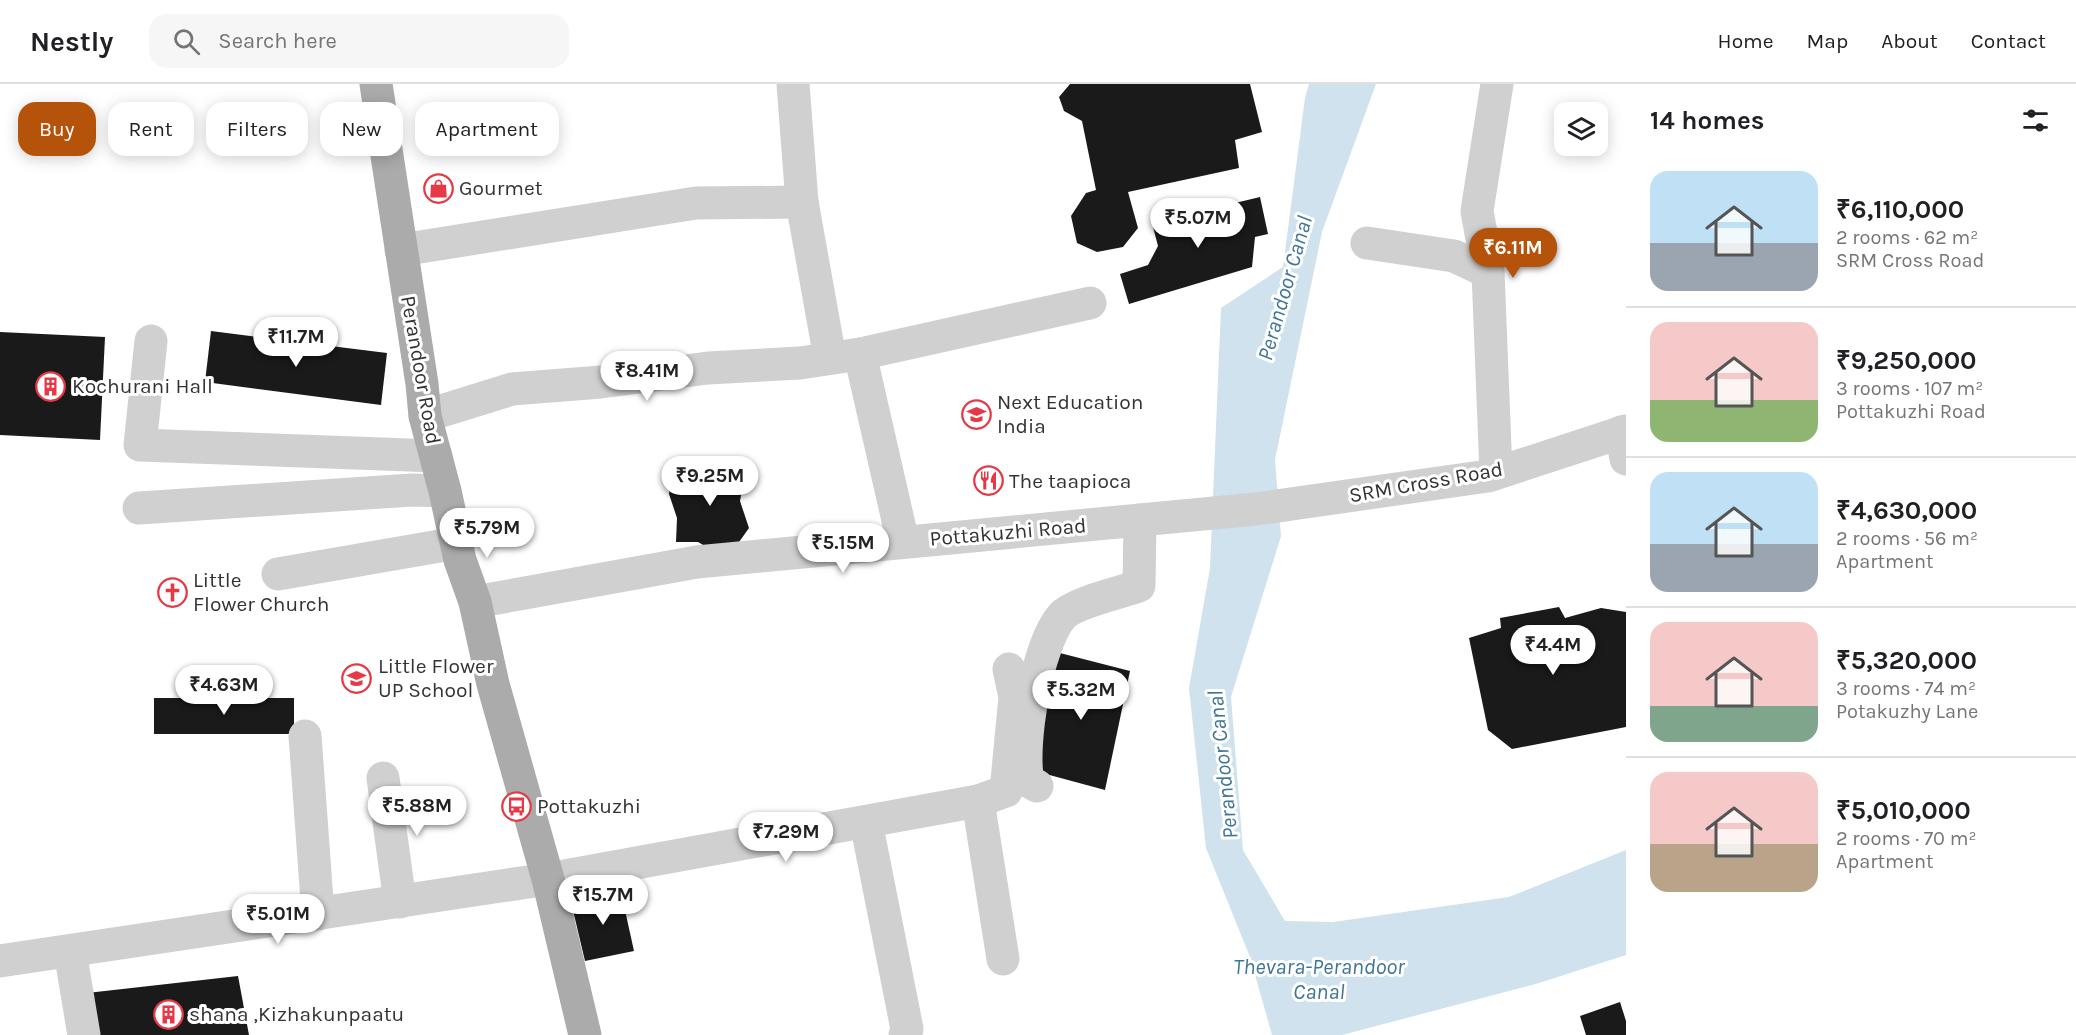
<!DOCTYPE html>
<html lang="en">
<head>
<meta charset="utf-8">
<style>
  :root { --surface:#fff; --page:#f6f6f6; --text:#202124; --muted:#757577; --line:#e0e0e0; --accent:#b45309 }
  body { margin:0; font-family:Karla,sans-serif; background:var(--page); color:var(--text); height:100vh; display:flex; flex-direction:column; font-size:22px; white-space:nowrap }
  * { box-sizing:border-box; margin:0 }
  p { font-size:20px; color:var(--muted) }
  .icon { flex:none; width:33px; height:33px; fill:none; stroke:currentColor; stroke-width:2; stroke-linecap:round; stroke-linejoin:round }
  .map { position:relative; flex:1; overflow:hidden }
  .sheet { display:flex; flex-direction:column; background:var(--surface); width:450px }
  .sheet>* { flex:none }
  .top-card { position:absolute; left:18px; top:18px; width:570px; height:54px; display:flex; gap:12px }
  .buttons { position:absolute; left:1554px; top:18px; display:grid; gap:12px }
  .buttons a { display:grid; place-items:center; width:54px; height:54px; border-radius:12px; background:var(--surface); box-shadow:0 3px 15px #0003; font-size:30px }
  .price { position:absolute; translate:-50% -51px; padding:0 14px; border-radius:21px; background:#fff; color:#222; font-size:20px; line-height:39px; filter:drop-shadow(0 2px 3px #0008) }
  .price::after { content:''; position:absolute; left:50%; top:36px; width:18px; height:14px; margin-left:-9px; background:inherit; clip-path:polygon(0 0,100% 0,50% 100%) }
  .price.current { background:var(--accent); color:#fff }
  ul { padding:0; list-style:none }
  li { display:flex; align-items:center; gap:18px; height:150px; padding:0 24px }
  li+li { border-top:2px solid var(--line) }
  li span { display:grid; place-items:center; flex:none; width:168px; height:120px; border-radius:18px; color:#555 }
  li>.icon { margin-inline-start:auto }
  span .icon { width:72px; height:72px; fill:#fffc; stroke-width:1 }
  li b { font-size:26px }
  h2 { display:flex; justify-content:space-between; align-items:center; height:72px; padding:0 24px; font-size:26px }
  .tag { padding:0 21px; border-radius:18px; background:var(--surface); box-shadow:0 3px 15px #0003; font-size:21px; line-height:54px }
  .tag.current { background:var(--accent); color:#fff }
  header { display:flex; align-items:center; gap:36px; box-sizing:border-box; height:84px; padding:0 30px; background:var(--surface); border-bottom:2px solid var(--line) }
  header strong { font-size:28px }
  nav { display:flex; gap:33px; margin-inline-start:auto; font-size:21px }
  .search { width:420px; height:54px; background:var(--page); display:flex; align-items:center; gap:15px; box-sizing:border-box; padding:0 21px; border-radius:18px; color:var(--muted); font-size:22px }
  main { display:flex; flex:1; min-height:0 }
  .map>svg:first-child { display:block }
</style>
</head>
<body>
<header>
<strong>Nestly</strong>
<div class="search"><svg class="icon" aria-label="search" viewBox="0 0 24 24"><circle cx="10" cy="10" r="6"/><path d="M15 15l6 6"/></svg>Search here</div>
<nav><a>Home</a><a>Map</a><a>About</a><a>Contact</a></nav>
</header>
<main>
<div class="map">
<svg width="1626" height="951" viewBox="0 0 1626 951">
  <rect width="100%" height="100%" fill="#fff"/>
  <path fill="#cfe2ee" d="M1309 0H1376L1322 148 1275 376 1281 452 1231 613 1243 766 1285 837 1333 838 1509 813 1626 766V871L1539 899 1342 951H1272L1250 873 1206 764 1189 604 1210 484 1221 224 1283 183 1305 14Z"/>
  <g fill="#1a1a1a">
    <path d="M1070 0H1250L1262 48 1235 56 1239 84 1128 108 1138 144 1123 163 1097 168 1077 159 1071 132 1086 109 1096 106 1082 37 1064 27 1059 13Z"/>
    <path d="M1260 113 1268 150 1255 153 1252 183 1129 220 1120 190 1148 181 1158 162 1152 139Z"/>
    <path d="M211 247 387 269 381 321 205 298Z"/>
    <path d="M0 248 105 253 100 356 0 351Z"/>
    <path d="M721 380 746 385 740 417 749 444 727 475 698 458H676L677 434 669 410 672 389Z"/>
    <path d="M1559 523 1565 534 1601 524 1626 528V643L1512 665 1488 646 1469 554 1501 544 1500 534Z"/>
    <path d="M1056 568 1130 587 1105 706 1031 686Z"/>
    <rect x="154" y="614" width="140" height="36"/>
    <path d="M621 808 634 867 585 877 571 818Z"/>
    <path d="M238 892 249 951H96L87 909Z"/>
    <path d="M1620 918 1626 937V951H1586L1580 932Z"/>
  </g>
  <g fill="none" stroke-linecap="round" stroke-linejoin="round">
    <g stroke="#d0d0d0" stroke-width="33">
      <path d="M793 0 802 118 830 274"/>
      <path d="M1367 159 1454 172 1488 188"/>
      <path d="M401 166 696 119 802 118"/>
      <path d="M151 257 140 361 436 372"/>
      <path d="M425 332 512 305 601 298 708 284 800 279 860 270"/>
      <path d="M1621 348 1626 375"/>
      <path d="M1496 389 1488 188 1477 127 1497 0"/>
      <path d="M139 424 412 406 445 407"/>
      <path d="M903 458 860 270 1090 219"/>
      <path d="M278 490 457 459"/>
      <path d="M475 518 697 478 1256 425 1488 392 1626 347"/>
      <path d="M305 652 318 830"/>
      <path d="M383 694 400 818"/>
      <path d="M1037 702 1028 697C1020 661 1037 561 1062 532 1073 519 1122 508 1139 502L1140 436"/>
      <path d="M978 717 1003 875"/>
      <path d="M866 738 907 945 905 951"/>
      <path d="M70 867 84 951"/>
      <path d="M0 877 548 795 978 717 1006 707 1015 613 1009 585"/>
    </g>
    <path stroke="#ababab" stroke-width="33" d="M376 0 422 300 425 332 445 407 460 476 475 518 493 600 548 795 585 951"/>
  </g>
  <defs>
    <symbol id="shop-ring" viewBox="-11 -11 22 22"><circle r="9.5" fill="#fff" stroke="#e63946" stroke-width="1.5"/><path d="M-5-2.5h2.3a2.7 3.5 0 0 1 5.4 0H5L5.5 6h-11ZM-1.5-2.5h3a1.5 2.3 0 0 0-3 0Z" fill="#e63946"/></symbol>
    <symbol id="building-ring" viewBox="-11 -11 22 22"><circle r="9.5" fill="#fff" stroke="#e63946" stroke-width="1.5"/><path d="M-4-6H4V6H1V3H-1V6H-4ZM-2.5-4.3h1.7v1.8h-1.7ZM.8-4.3h1.7v1.8H.8ZM-2.5-1h1.7V.8h-1.7ZM.8-1h1.7V.8H.8Z" fill="#e63946"/></symbol>
    <symbol id="school-ring" viewBox="-11 -11 22 22"><circle r="9.5" fill="#fff" stroke="#e63946" stroke-width="1.5"/><path d="M0-5L7-2L0 1L-7-2ZM-4 1L0 2.5L4 1V4Q0 6-4 4Z" fill="#e63946"/></symbol>
    <symbol id="restaurant-ring" viewBox="-11 -11 22 22"><circle r="9.5" fill="#fff" stroke="#e63946" stroke-width="1.5"/><path d="M-5-6h1v4h1v-4h1v4h1v-4h1v5L-1.5 .5V6h-2V.5L-5-1ZM5-6V6H3V1.5H1.5Q1.5-4 5-6Z" fill="#e63946"/></symbol>
    <symbol id="church-ring" viewBox="-11 -11 22 22"><circle r="9.5" fill="#fff" stroke="#e63946" stroke-width="1.5"/><path d="M-1.2-6h2.4v3.5h3.3v2.4h-3.3V6h-2.4V-.1h-3.3v-2.4h3.3Z" fill="#e63946"/></symbol>
    <symbol id="bus-ring" viewBox="-11 -11 22 22"><circle r="9.5" fill="#fff" stroke="#e63946" stroke-width="1.5"/><path d="M-5-6H5V4H4V6H2V4H-2V6H-4V4H-5ZM-3.5-4V0h7V-4ZM-3.5 1.2v1.5H-2V1.2ZM2 1.2v1.5H3.5V1.2Z" fill="#e63946"/></symbol>
  </defs>
  <g fill-rule="evenodd">
    <use href="#shop-ring" x="422" y="88" width="33" height="33"/>
    <use href="#building-ring" x="34" y="286" width="33" height="33"/>
    <use href="#school-ring" x="960" y="314" width="33" height="33"/>
    <use href="#restaurant-ring" x="972" y="380" width="33" height="33"/>
    <use href="#church-ring" x="156" y="492" width="33" height="33"/>
    <use href="#school-ring" x="340" y="578" width="33" height="33"/>
    <use href="#bus-ring" x="500" y="706" width="33" height="33"/>
    <use href="#building-ring" x="152" y="914" width="33" height="33"/>
  </g>
  <g text-anchor="middle" stroke-width="6" stroke-linejoin="round" paint-order="stroke">
    <g font-size="21" fill="#333" stroke="#fff" text-anchor="start">
      <text x="459" y="111">Gourmet</text>
      <text x="72" y="309">Kochurani Hall</text>
      <text x="997" y="325">Next Education<tspan x="997" dy="24">India</tspan></text>
      <text x="1009" y="404">The taapioca</text>
      <text x="193" y="503">Little<tspan x="193" dy="24">Flower Church</tspan></text>
      <text x="378" y="589">Little Flower<tspan x="378" dy="24">UP School</tspan></text>
      <text x="537" y="729">Pottakuzhi</text>
      <text x="189" y="937">shana ,Kizhakunpaatu</text>
    </g>
    <g font-size="21" fill="#333" stroke="#fff">
      <text transform="translate(421 286) rotate(80)" y="7">Perandoor Road</text>
      <text transform="translate(1426 398) rotate(-10)" y="7">SRM Cross Road</text>
      <text transform="translate(1008 448) rotate(-5)" y="7">Pottakuzhi Road</text>
    </g>
    <g font-size="22" font-style="italic" fill="#3f7597" stroke="#fff">
      <text transform="translate(1284 204) rotate(-74)" y="8">Perandoor Canal</text>
      <text transform="translate(1222 681) rotate(-96)" y="8">Perandoor Canal</text>
      <text x="1319" y="890">Thevara-Perandoor<tspan x="1319" dy="25">Canal</tspan></text>
    </g>
  </g>
</svg>
<div class="buttons">
<a><svg class="icon" aria-label="layers" viewBox="0 0 24 24"><path d="M12 4l9 5-9 5-9-5zM3 14l9 5 9-5"/></svg></a>
</div>
<b class="price" style="left:1198px;top:165px">₹5.07M</b>
<b class="price current" style="left:1513px;top:195px">₹6.11M</b>
<b class="price" style="left:296px;top:284px">₹11.7M</b>
<b class="price" style="left:647px;top:318px">₹8.41M</b>
<b class="price" style="left:710px;top:423px">₹9.25M</b>
<b class="price" style="left:487px;top:475px">₹5.79M</b>
<b class="price" style="left:843px;top:490px">₹5.15M</b>
<b class="price" style="left:1553px;top:592px">₹4.4M</b>
<b class="price" style="left:224px;top:632px">₹4.63M</b>
<b class="price" style="left:1081px;top:637px">₹5.32M</b>
<b class="price" style="left:417px;top:753px">₹5.88M</b>
<b class="price" style="left:786px;top:779px">₹7.29M</b>
<b class="price" style="left:603px;top:842px">₹15.7M</b>
<b class="price" style="left:278px;top:861px">₹5.01M</b>
<div class="top-card">
<a class="tag current">Buy</a>
<a class="tag">Rent</a>
<a class="tag">Filters</a>
<a class="tag">New</a>
<a class="tag">Apartment</a>
</div>
</div>
<section class="sheet">
<h2>14 homes<svg class="icon" aria-label="filters" viewBox="0 0 24 24"><path d="M4 7h16M4 17h16"/><circle cx="9" cy="7" r="2"/><circle cx="15" cy="17" r="2"/></svg></h2>
<ul>
<li><span style="background:linear-gradient(#bfe0f5 60%,#9aa5b1 0)"><svg class="icon" aria-label="home" viewBox="0 0 24 24"><path d="M3 11l9-7 9 7M6 9v11h12V9"/></svg></span><div><b>₹6,110,000</b><p>2 rooms · 62 m²</p><p>SRM Cross Road</p></div></li>
<li><span style="background:linear-gradient(#f6c9c9 65%,#8fb573 0)"><svg class="icon" aria-label="home" viewBox="0 0 24 24"><path d="M3 11l9-7 9 7M6 9v11h12V9"/></svg></span><div><b>₹9,250,000</b><p>3 rooms · 107 m²</p><p>Pottakuzhi Road</p></div></li>
<li><span style="background:linear-gradient(#bfe0f5 60%,#9aa5b1 0)"><svg class="icon" aria-label="home" viewBox="0 0 24 24"><path d="M3 11l9-7 9 7M6 9v11h12V9"/></svg></span><div><b>₹4,630,000</b><p>2 rooms · 56 m²</p><p>Apartment</p></div></li>
<li><span style="background:linear-gradient(#f6c9c9 70%,#7fa58c 0)"><svg class="icon" aria-label="home" viewBox="0 0 24 24"><path d="M3 11l9-7 9 7M6 9v11h12V9"/></svg></span><div><b>₹5,320,000</b><p>3 rooms · 74 m²</p><p>Potakuzhy Lane</p></div></li>
<li><span style="background:linear-gradient(#f6c9c9 60%,#b9a48a 0)"><svg class="icon" aria-label="home" viewBox="0 0 24 24"><path d="M3 11l9-7 9 7M6 9v11h12V9"/></svg></span><div><b>₹5,010,000</b><p>2 rooms · 70 m²</p><p>Apartment</p></div></li>
</ul>
</section>
</main>
</body>
</html>
